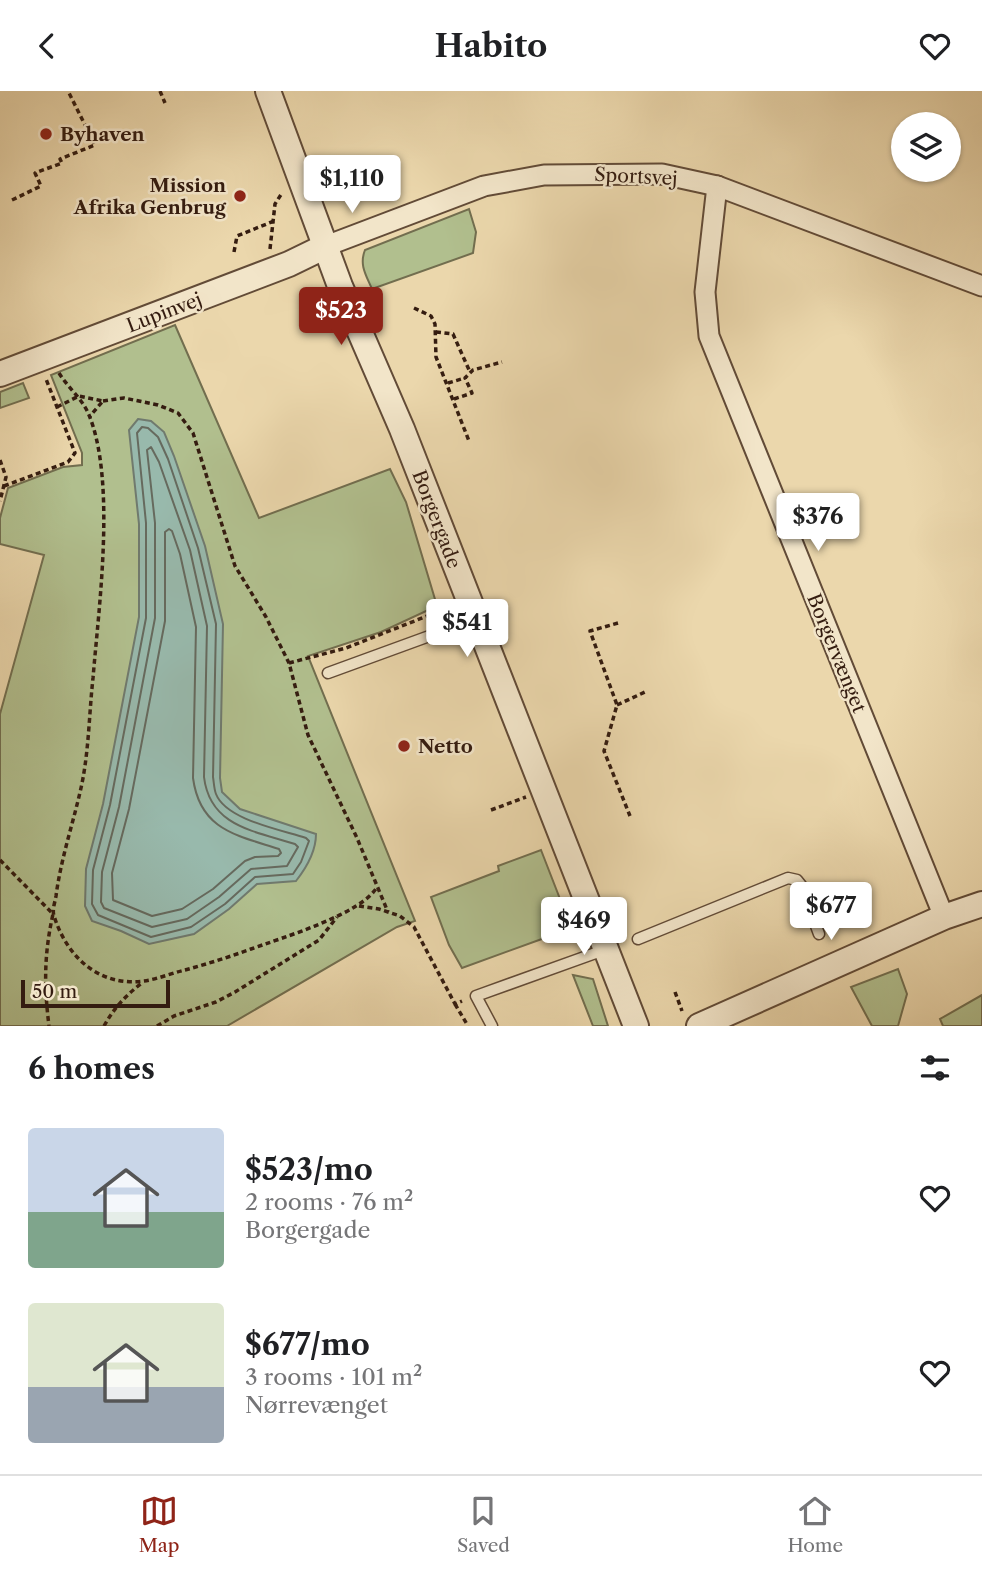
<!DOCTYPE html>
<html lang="en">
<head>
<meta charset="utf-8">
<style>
  :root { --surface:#fff; --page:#f2f2f2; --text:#202124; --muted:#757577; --line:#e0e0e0; --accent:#8f2418 }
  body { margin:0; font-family:"Libre Caslon Text",serif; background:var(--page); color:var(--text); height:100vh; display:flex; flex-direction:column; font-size:26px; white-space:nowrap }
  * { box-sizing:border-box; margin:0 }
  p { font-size:23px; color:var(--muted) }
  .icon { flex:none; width:38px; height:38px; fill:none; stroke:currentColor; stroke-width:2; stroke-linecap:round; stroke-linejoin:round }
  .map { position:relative; height:935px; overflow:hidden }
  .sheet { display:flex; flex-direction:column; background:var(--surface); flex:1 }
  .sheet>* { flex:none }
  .buttons { position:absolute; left:891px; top:21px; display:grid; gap:14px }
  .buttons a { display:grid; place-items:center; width:70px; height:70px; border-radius:50%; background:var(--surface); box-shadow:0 2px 5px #0004; font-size:35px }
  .scale { position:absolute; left:21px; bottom:18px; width:149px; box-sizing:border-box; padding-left:7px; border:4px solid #341c10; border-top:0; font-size:19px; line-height:24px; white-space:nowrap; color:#341c10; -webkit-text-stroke:5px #f2e5c9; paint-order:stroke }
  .price { position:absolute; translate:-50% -60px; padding:0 16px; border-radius:7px; background:#fff; color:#222; font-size:23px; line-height:46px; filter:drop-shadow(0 2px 4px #0008) }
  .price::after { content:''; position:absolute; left:50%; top:42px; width:21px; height:16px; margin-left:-10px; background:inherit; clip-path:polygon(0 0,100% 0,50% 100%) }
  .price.selected { background:var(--accent); color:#fff }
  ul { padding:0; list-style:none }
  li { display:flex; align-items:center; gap:21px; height:175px; padding:0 28px }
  li span { display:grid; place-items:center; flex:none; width:196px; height:140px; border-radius:7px; color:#555 }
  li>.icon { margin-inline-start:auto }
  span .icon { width:84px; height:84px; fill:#fffc; stroke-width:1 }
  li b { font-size:30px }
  h2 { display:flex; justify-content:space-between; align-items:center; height:84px; padding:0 28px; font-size:30px }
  header { display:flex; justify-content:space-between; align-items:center; height:91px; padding:0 28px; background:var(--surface); font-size:32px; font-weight:800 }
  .tabs { display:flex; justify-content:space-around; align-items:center; height:98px; border-top:2px solid var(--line); background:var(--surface); font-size:19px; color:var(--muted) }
  .tabs a { display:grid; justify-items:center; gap:4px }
  .tabs .selected { color:var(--accent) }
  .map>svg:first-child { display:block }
</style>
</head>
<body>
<header><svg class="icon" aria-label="back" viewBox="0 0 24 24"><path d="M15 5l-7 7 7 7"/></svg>Habito<svg class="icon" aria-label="heart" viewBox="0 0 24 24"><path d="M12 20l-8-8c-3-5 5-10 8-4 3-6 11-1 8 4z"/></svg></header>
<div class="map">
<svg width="982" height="935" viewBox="0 0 982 935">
  <rect width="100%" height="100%" fill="#ebd7ac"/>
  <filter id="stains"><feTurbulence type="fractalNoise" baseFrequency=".00286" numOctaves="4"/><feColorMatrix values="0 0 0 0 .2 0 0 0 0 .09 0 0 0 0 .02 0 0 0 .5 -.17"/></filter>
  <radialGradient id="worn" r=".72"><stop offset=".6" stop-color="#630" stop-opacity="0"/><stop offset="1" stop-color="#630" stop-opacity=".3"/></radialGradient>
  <g fill="#b1bf8e" stroke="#726e4f" stroke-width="2">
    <path d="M469 118 476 141 473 162 372 198C366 184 359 174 365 159Z"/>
    <path d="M175 234 259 427 390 378 406 411 437 515 381 541 308 565 415 830 397 836 227 935H0V623L44 464 0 453V427L8 397 63 376 82 374V362L51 284Z"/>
    <path d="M23 292 29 307 0 317V301Z"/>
    <path d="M541 759 560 808 548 813 559 838 550 845 462 877 449 854 431 806 499 780 498 775Z"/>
    <path d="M898 878 907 903 898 935H872L851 896Z"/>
    <path d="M573 884 593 888 608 935H593Z"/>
    <path d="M982 904V935H943L940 928Z"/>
  </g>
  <path fill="#98b9ac" stroke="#707a6e" stroke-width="2" d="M138 328 151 330 164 341 174 365 205 455 223 533 220 687 222 701 240 718 316 743C316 761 307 776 296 790L257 793 229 818 194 843 149 853 121 840 92 830 85 815 86 778 103 713 139 526V433L129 339Z"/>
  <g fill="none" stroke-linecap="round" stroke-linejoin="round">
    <g stroke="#666a5e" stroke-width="2">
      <path d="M142 336 148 337 158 346 168 368 198 457 216 533 213 686C214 692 214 698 216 703 226 729 282 739 306 747L309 750 301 771 293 783 255 786 225 813 191 836 151 846 98 824 92 813 93 779 110 714 146 527V432L137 342Z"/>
      <path d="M151 356 159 371 190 459 207 535 204 686C210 736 255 740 295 753L298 756 287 775 251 778 219 806 187 828 152 836 104 817 101 811 102 781 119 716 155 527V432L147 359Z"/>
      <path d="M169 438 172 440 180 463 196 536 193 687C200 739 236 744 279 758L281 762 278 765 255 766 245 770 213 798 182 818 152 825 113 809 112 782 129 718 165 530V441Z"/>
    </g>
    <defs>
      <g id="service">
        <path d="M328 582 476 528"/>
        <path d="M638 848 788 787 797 789 801 794 819 843"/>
        <path d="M492 935 476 905 604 859"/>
      </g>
      <g id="minor">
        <path d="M717 95 705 201 709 245 944 826"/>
        <path d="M326 155 484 95 544 84 662 83 717 95 982 195"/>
      </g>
      <g id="tertiary">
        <path d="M268 0 340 195 402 338 636 935"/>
        <path d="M0 283 289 173 326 155"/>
        <path d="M699 935 944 826 982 813"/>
      </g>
    </defs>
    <use href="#service" stroke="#624b37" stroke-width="13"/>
    <use href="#minor" stroke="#624b37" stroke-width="23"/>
    <use href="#tertiary" stroke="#624b37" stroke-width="28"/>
    <g stroke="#341c10" stroke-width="3.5" stroke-dasharray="5 3.5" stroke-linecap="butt">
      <path d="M160 0 165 12"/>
      <path d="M12 109 41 95 35 82 62 72 60 68 95 54 68 0"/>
      <path d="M270 158 275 113 282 102"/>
      <path d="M234 161 237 145 274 130"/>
      <path d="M414 217 431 225 435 233 436 266 469 350"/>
      <path d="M436 241 453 243 470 281"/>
      <path d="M59 282C68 297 82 307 89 324 116 390 99 514 93 587 89 623 89 661 81 697 73 733 61 767 56 805 55 811 52 819 54 825 67 866 99 896 144 890 158 888 172 882 185 879 207 873 229 866 251 858 281 847 362 823 377 796"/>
      <path d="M448 292 465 287"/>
      <path d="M454 308 472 302 465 287 473 279 502 271"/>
      <path d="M103 310 124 307 158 314 178 322 193 342 235 475 266 526 289 572 308 644 357 747 388 821"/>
      <path d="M57 316 79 305 103 310 90 325"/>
      <path d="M0 369 6 386 0 410"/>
      <path d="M4 395 68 371 75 362 46 288"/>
      <path d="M618 532 590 540 617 614 604 660 630 725"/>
      <path d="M289 572 346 557 450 516"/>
      <path d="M617 614 645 601"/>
      <path d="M491 719 526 706"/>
      <path d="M0 769 53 823C44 863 44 895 49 935"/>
      <path d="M359 815 379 818 400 825 414 836 455 913 462 910"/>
      <path d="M675 901 682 920"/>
      <path d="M455 913 468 935"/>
      <path d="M104 935C114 917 126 904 142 892"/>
      <path d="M157 935 174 925 216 911 235 901 319 849 337 826"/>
    </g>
    <use href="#service" stroke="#f2e5c9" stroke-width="10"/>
    <use href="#minor" stroke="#f2e5c9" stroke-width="19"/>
    <use href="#tertiary" stroke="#f2e5c9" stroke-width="24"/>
  </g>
  <g fill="#8f2418" stroke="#f2e5c9" stroke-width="2.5">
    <circle cx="46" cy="43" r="7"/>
    <circle cx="240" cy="105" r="7"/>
    <circle cx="404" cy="655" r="7"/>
  </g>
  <g text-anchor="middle" stroke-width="5" stroke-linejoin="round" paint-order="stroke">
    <g font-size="19" font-weight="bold" fill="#341c10" stroke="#f2e5c9" text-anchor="start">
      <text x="60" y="50">Byhaven</text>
      <text x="226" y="101" text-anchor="end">Mission<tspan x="226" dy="22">Afrika Genbrug</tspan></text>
      <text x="418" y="662">Netto</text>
    </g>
    <g font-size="19" fill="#341c10" stroke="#f2e5c9">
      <text transform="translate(636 85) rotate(3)" y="7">Sportsvej</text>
      <text transform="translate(164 221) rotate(-21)" y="7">Lupinvej</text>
      <text transform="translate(437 428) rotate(69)" y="7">Borgergade</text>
      <text transform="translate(837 562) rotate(68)" y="7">Borgervænget</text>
    </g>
  </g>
  <rect width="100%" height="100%" filter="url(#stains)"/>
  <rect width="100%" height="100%" fill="url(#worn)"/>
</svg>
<div class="buttons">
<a><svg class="icon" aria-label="layers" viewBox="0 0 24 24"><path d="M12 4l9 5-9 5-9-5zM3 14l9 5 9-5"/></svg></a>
</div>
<div class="scale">50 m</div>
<b class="price" style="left:352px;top:124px">$1,110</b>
<b class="price selected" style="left:341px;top:256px">$523</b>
<b class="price" style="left:818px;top:462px">$376</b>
<b class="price" style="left:467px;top:568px">$541</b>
<b class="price" style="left:831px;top:851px">$677</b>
<b class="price" style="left:584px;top:866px">$469</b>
</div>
<section class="sheet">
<h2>6 homes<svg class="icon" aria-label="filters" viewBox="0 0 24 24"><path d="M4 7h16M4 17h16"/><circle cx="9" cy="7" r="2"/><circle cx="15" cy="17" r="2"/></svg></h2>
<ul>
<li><span style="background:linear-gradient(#c9d6e8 60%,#7fa58c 0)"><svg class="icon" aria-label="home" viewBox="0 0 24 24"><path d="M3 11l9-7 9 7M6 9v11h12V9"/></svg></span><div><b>$523/mo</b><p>2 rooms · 76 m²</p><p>Borgergade</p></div><svg class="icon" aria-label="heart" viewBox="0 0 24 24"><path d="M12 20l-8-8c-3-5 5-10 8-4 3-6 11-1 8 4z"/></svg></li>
<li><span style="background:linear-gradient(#dfe7d0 60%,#9aa5b1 0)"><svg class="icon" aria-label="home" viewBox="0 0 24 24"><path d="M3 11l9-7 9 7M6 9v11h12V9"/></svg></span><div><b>$677/mo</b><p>3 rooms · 101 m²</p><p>Nørrevænget</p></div><svg class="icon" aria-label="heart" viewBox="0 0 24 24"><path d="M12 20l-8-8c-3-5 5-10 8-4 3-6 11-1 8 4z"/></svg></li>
</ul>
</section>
<nav class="tabs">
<a class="selected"><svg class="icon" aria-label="map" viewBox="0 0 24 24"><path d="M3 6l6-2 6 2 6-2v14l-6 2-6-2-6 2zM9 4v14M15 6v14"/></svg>Map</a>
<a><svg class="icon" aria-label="saved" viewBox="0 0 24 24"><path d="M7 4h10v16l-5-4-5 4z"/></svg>Saved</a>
<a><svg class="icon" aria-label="home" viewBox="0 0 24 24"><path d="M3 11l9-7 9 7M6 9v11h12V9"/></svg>Home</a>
</nav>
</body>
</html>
